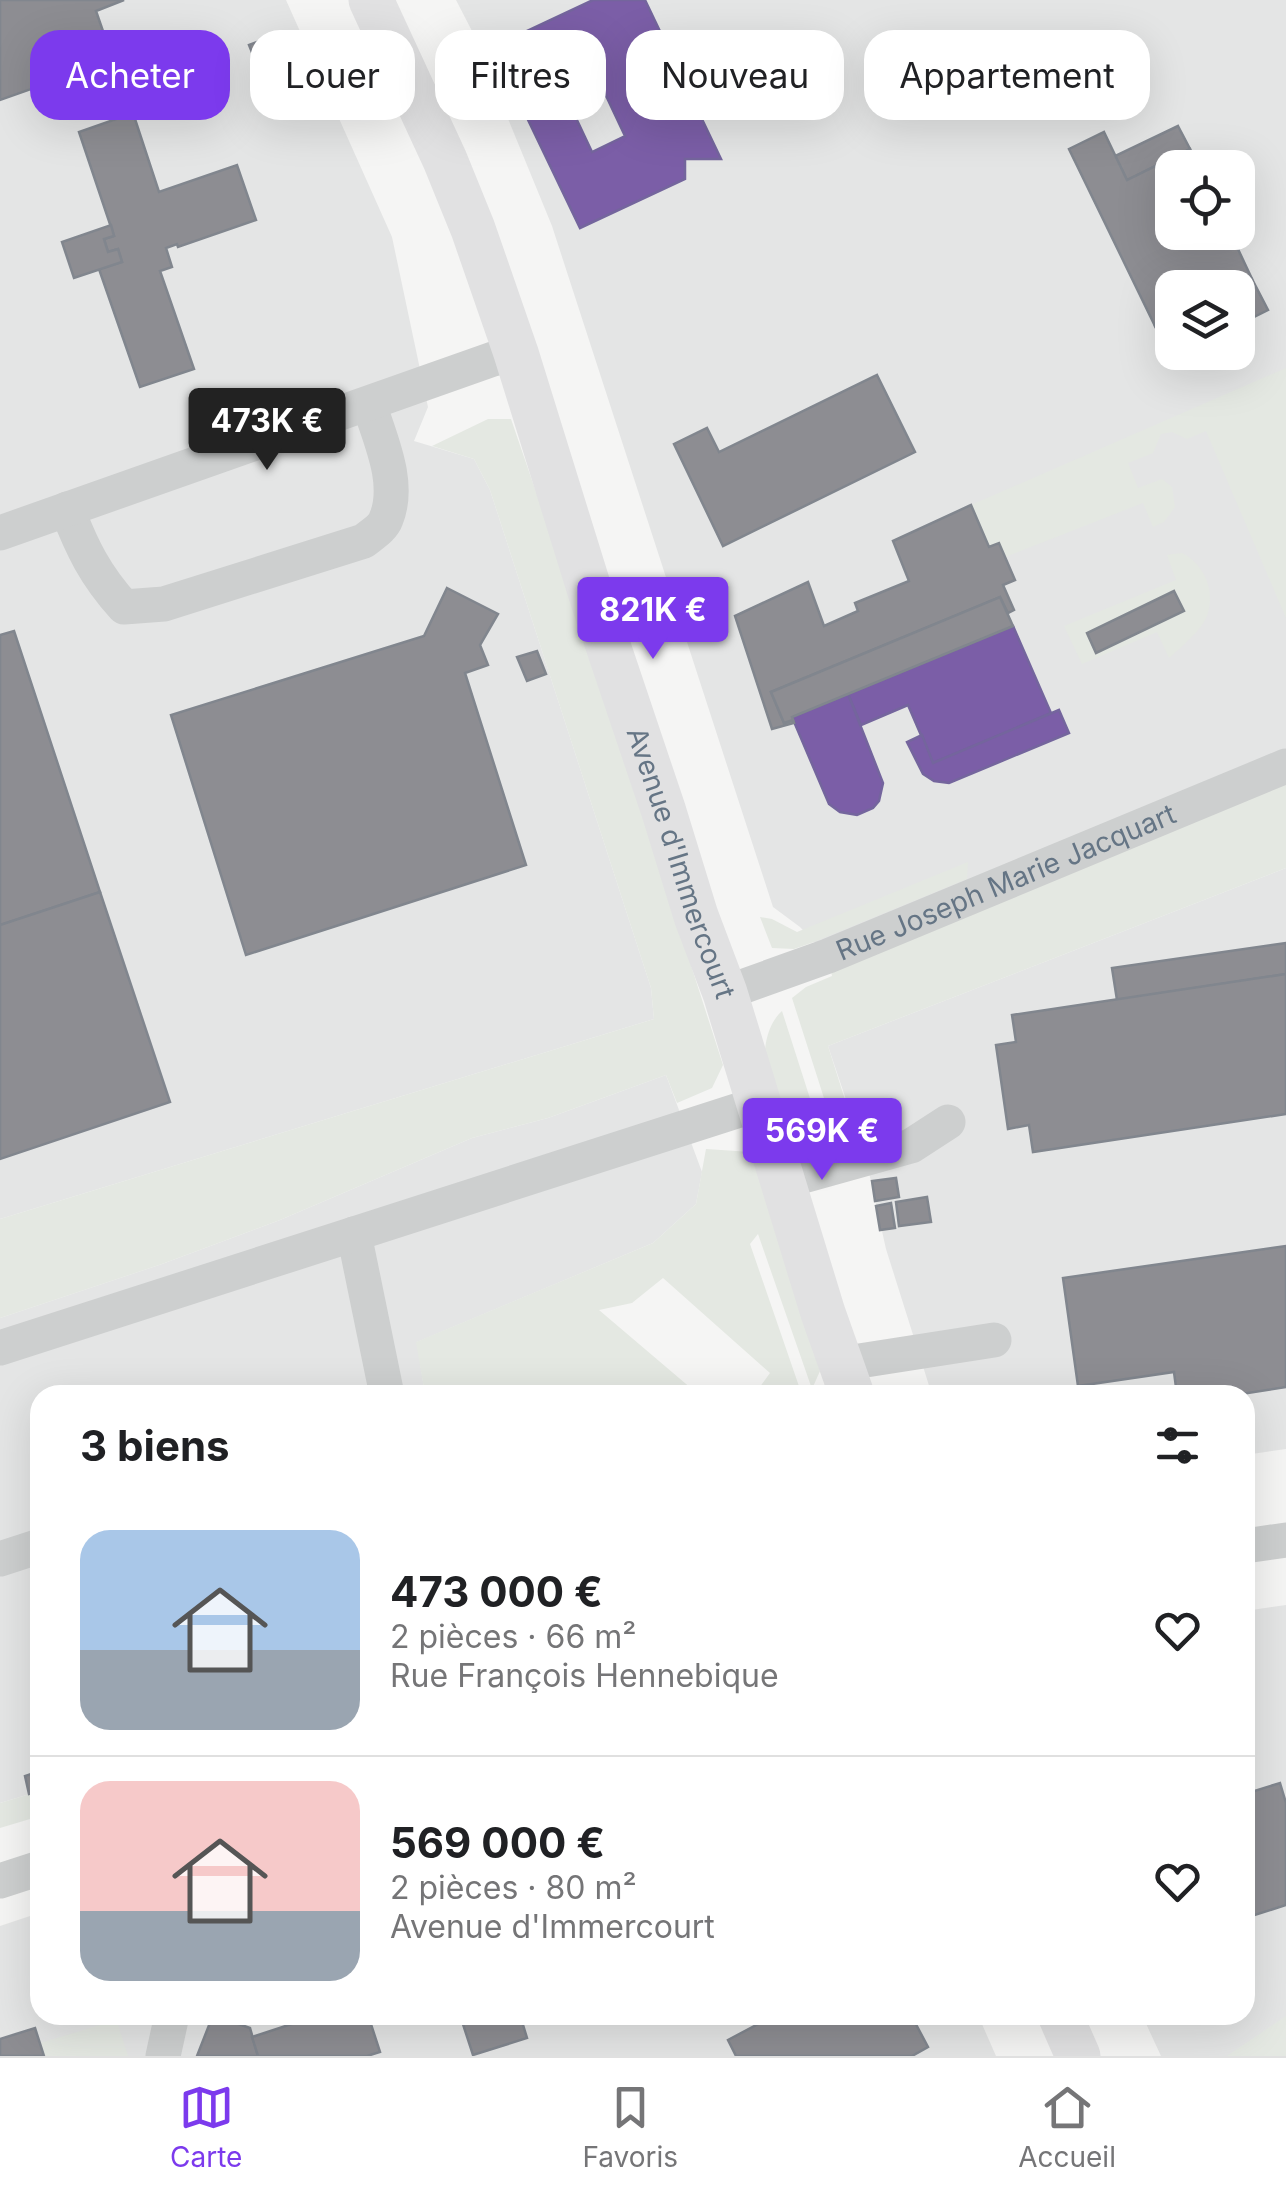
<!DOCTYPE html>
<html lang="fr">
<head>
<meta charset="utf-8">
<style>
  :root { --surface:#fff; --page:#f6f6f6; --text:#202124; --muted:#757577; --line:#e0e0e0; --accent:#7c3aed }
  body { margin:0; font-family:Inter,sans-serif; background:var(--page); color:var(--text); height:100vh; display:flex; flex-direction:column; font-size:38px; white-space:nowrap }
  * { box-sizing:border-box; margin:0 }
  p { font-size:32px; color:var(--muted) }
  .icon { flex:none; width:55px; height:55px; fill:none; stroke:currentColor; stroke-width:2; stroke-linecap:round; stroke-linejoin:round }
  .map { position:relative; flex:1; overflow:hidden }
  .sheet { position:absolute; left:30px; top:1385px; width:1225px; height:640px; display:flex; flex-direction:column; background:var(--surface); border-radius:30px; box-shadow:0 10px 40px #0002 }
  .sheet>* { flex:none }
  .guide { position:absolute; left:30px; top:30px; width:1228px; height:90px; display:flex; gap:20px }
  .buttons { position:absolute; left:1155px; top:150px; display:grid; gap:20px }
  .buttons a { display:grid; place-items:center; width:100px; height:100px; border-radius:20px; background:var(--surface); box-shadow:0 10px 40px #0002; font-size:50px }
  .price { position:absolute; translate:-50% -85px; padding:0 22px; border-radius:10px; background:var(--accent); color:#fff; font-size:32px; line-height:65px; filter:drop-shadow(0 2px 5px #0008) }
  .price::after { content:''; position:absolute; left:50%; top:60px; width:30px; height:22px; margin-left:-15px; background:inherit; clip-path:polygon(0 0,100% 0,50% 100%) }
  .price.selected { background:#222; color:#fff }
  ul { padding:0; list-style:none }
  li { display:flex; align-items:center; gap:30px; height:250px; padding:0 50px }
  li+li { border-top:2px solid var(--line) }
  li span { display:grid; place-items:center; flex:none; width:280px; height:200px; border-radius:30px; color:#555 }
  li>.icon { margin-inline-start:auto }
  span .icon { width:120px; height:120px; fill:#fffc; stroke-width:1 }
  li b { font-size:42px }
  h2 { display:flex; justify-content:space-between; align-items:center; height:120px; padding:0 50px; font-size:42px }
  .pill { padding:0 35px; border-radius:30px; background:var(--surface); box-shadow:0 10px 40px #0002; font-size:35px; line-height:90px }
  .pill.selected { background:var(--accent); color:#fff }
  .menu { display:flex; justify-content:space-around; align-items:center; height:140px; border-top:2px solid var(--line); background:var(--surface); font-size:28px; color:var(--muted) }
  .menu a { display:grid; justify-items:center; gap:5px }
  .menu .selected { color:var(--accent) }
  .map>svg:first-child { display:block }
</style>
</head>
<body>
<div class="map">
<svg width="1286" height="2056" viewBox="0 0 1286 2056">
  <rect width="100%" height="100%" fill="#f5f5f4"/>
  <g fill="#e4e5e5" fill-rule="evenodd">
    <path d="M0 0H286L392 237 428 407 414 441 474 459 490 490 651 988 654 1019 0 1219Z"/>
    <path d="M456 0H1286V766L828 956 800 927 773 907 552 226 472 31ZM1172 168H1238V232H1172ZM1172 288H1238V352H1172Z"/>
    <path d="M1286 868V1449L1245 1455V1395H932L886 1249 866 1159 828 1046Z"/>
    <path d="M666 1075 702 1172 696 1204 653 1243 417 1342 425 1395H40V1791L0 1803V1318L162 1264 280 1220 472 1138 548 1118Z"/>
    <path d="M1286 1605V2056H1161L1142 2015H1245V1611Z"/>
    <path d="M36 1914 40 1926V2015H978L996 2056H0V1926Z"/>
  </g>
  <g fill="#e4e8e2" fill-rule="evenodd">
    <path d="M1286 368V618L1206 431 1187 439 1172 432 1161 434 1153 453 1128 463 1138 488 1162 479 1172 487 1175 507 1164 522 1153 527 1143 503 1005 557 999 543 989 547 971 505Z"/>
    <path d="M488 419H511L582 626 723 1065 712 1088 677 1103 666 1075 548 1118 472 1138 280 1220 162 1264 0 1318V1219L654 1019 651 988 490 490 474 459 432 446Z"/>
    <path d="M1182 553C1204 564 1216 591 1207 616 1200 632 1182 646 1169 658L1157 632 1082 664 1064 626 1176 580 1167 555ZM1174 592 1183 612 1096 652 1087 632Z"/>
    <path d="M1286 766V868L828 1046 860 1147 838 1142 792 998 806 987 832 976 828 956Z"/>
    <path d="M968 862 967 879 814 942 794 949 772 948 760 917 772 919 797 932Z"/>
    <path d="M782 1011 823 1139 790 1131C783 1113 769 1089 766 1071 762 1051 767 1024 782 1011Z"/>
    <path d="M706 1149 751 1152 820 1371 812 1389 758 1234 750 1244 802 1395H754L770 1373 663 1278 632 1303 599 1310 699 1395H425L416 1342 653 1243 696 1204Z"/>
    <path d="M40 1791V1816L0 1828V1803Z"/>
    <path d="M105 2015H115L128 2056H44L40 2043 107 2023Z"/>
    <path d="M1286 2016V2056H1227Z"/>
  </g>
  <g fill="#7b5ea7" stroke="#74659d" stroke-width="2.5" fill-rule="evenodd">
    <path d="M593 0H645L721 159H685V179L580 228 493 47ZM601 85 625 136 592 152 568 101Z"/>
    <path d="M1013 626 1051 713 933 763 908 705 861 725 848 694Z"/>
    <path d="M848 694 883 783 879 801 873 808 857 815 840 812 829 804 792 717Z"/>
    <path d="M1059 710 1069 733 949 783 934 781 923 774 907 742 922 735 933 763Z"/>
  </g>
  <g fill="#8d8d92" stroke="#81868e" stroke-width="2.5">
    <path d="M0 0H124L96 11 113 60 0 100Z"/>
    <path d="M282 33 288 49 255 60 249 45Z"/>
    <path d="M133 113 159 192 237 165 256 220 178 247 177 244 166 248 172 267 160 271 194 369 140 387 99 269 122 262 118 249 108 252 104 239 114 236 79 132Z"/>
    <path d="M1178 126 1190 149 1127 180 1115 156Z"/>
    <path d="M1104 132 1127 180 1190 149 1198 168H1172V232H1230L1252 279 1234 288H1172V317L1155 326 1069 149Z"/>
    <path d="M111 225 114 236 104 239 108 252 118 249 122 262 74 278 62 242Z"/>
    <path d="M1252 279 1268 310 1238 325V288H1234Z"/>
    <path d="M1172 317V352H1182L1170 358 1155 326Z"/>
    <path d="M877 375 915 452 723 546 674 444 707 428 719 452Z"/>
    <path d="M971 505 989 547 999 543 1015 580 1003 585 1014 610 1008 613 1000 597 771 692 784 723 793 720 794 723 772 729 735 616 808 582 824 626 858 611 855 603 909 581 893 541Z"/>
    <path d="M447 588 498 614 480 645 488 665 465 673 526 865 246 955 171 715 424 636Z"/>
    <path d="M1174 591 1184 611 1096 653 1087 633Z"/>
    <path d="M1000 597 1013 626 792 717 793 720 784 723 771 692Z"/>
    <path d="M14 631 100 892 0 925V635Z"/>
    <path d="M537 651 546 674 527 681 517 657Z"/>
    <path d="M100 892 170 1102 0 1159V925Z"/>
    <path d="M1286 943V974L1117 1000 1112 968Z"/>
    <path d="M1286 974V1114L1033 1152 1029 1125 1008 1129 996 1045 1016 1042 1012 1015Z"/>
    <path d="M896 1178 899 1197 875 1201 872 1181Z"/>
    <path d="M927 1197 931 1222 899 1226 896 1202Z"/>
    <path d="M891 1203 895 1228 880 1230 876 1206Z"/>
    <path d="M1286 1246V1387L1235 1395H1177L1174 1372 1078 1386 1063 1278Z"/>
    <path d="M40 1771V1791L29 1794 25 1776Z"/>
    <path d="M1280 1783 1286 1803V1905L1245 1918V1794Z"/>
    <path d="M213 2015 250 2028 258 2056H197Z"/>
    <path d="M319 2015H368L380 2052 367 2056H258L252 2037Z"/>
    <path d="M460 2015H520L527 2038 473 2055Z"/>
    <path d="M775 2015H911L928 2047 912 2056H736L728 2040Z"/>
    <path d="M35 2028 44 2056H0V2039Z"/>
  </g>
  <g fill="none" stroke-linecap="round" stroke-linejoin="round">
    <g stroke="#cdcfcf" stroke-width="35">
      <path d="M67 509C82 548 95 575 124 607L164 604 364 541C371 535 383 528 386 519 401 483 380 439 369 404"/>
      <path d="M0 533 493 359 516 353"/>
      <path id="s1" d="M725 993 828 956 1286 766"/>
      <path d="M782 1182 911 1146 948 1122"/>
      <path d="M354 1234 387 1395"/>
      <path d="M0 1348 758 1104"/>
      <path d="M840 1364 994 1340"/>
      <path d="M1245 1546 1286 1540"/>
      <path d="M0 1559 40 1546"/>
      <path d="M0 1881 40 1868"/>
      <path d="M163 2056 172 2015"/>
    </g>
    <g stroke="#e1e1e2" stroke-width="45">
      <path id="s2" d="M371 0 445 160 473 229 516 353 593 601 664 812 696 916 725 993 823 1313 852 1395"/>
      <path d="M1060 2015 1078 2056"/>
    </g>
  </g>
  <g text-anchor="middle" stroke-width="10" stroke-linejoin="round" paint-order="stroke">
    <g font-size="28" fill="#657585" stroke="#fff">
      <text dy="10" stroke="none"><textPath href="#s2" startOffset="918">Avenue d'Immercourt</textPath></text>
      <text dy="10" stroke="none"><textPath href="#s1" startOffset="302">Rue Joseph Marie Jacquart</textPath></text>
    </g>
  </g>
</svg>
<div class="buttons">
<a><svg class="icon" aria-label="locate" viewBox="0 0 24 24"><circle cx="12" cy="12" r="6"/><path d="M12 2v4M12 18v4M2 12h4M18 12h4"/></svg></a>
<a><svg class="icon" aria-label="layers" viewBox="0 0 24 24"><path d="M12 4l9 5-9 5-9-5zM3 14l9 5 9-5"/></svg></a>
</div>
<b class="price selected" style="left:267px;top:473px">473K €</b>
<b class="price" style="left:653px;top:662px">821K €</b>
<b class="price" style="left:822px;top:1183px">569K €</b>
<div class="guide">
<a class="pill selected">Acheter</a>
<a class="pill">Louer</a>
<a class="pill">Filtres</a>
<a class="pill">Nouveau</a>
<a class="pill">Appartement</a>
</div>
<section class="sheet">
<h2>3 biens<svg class="icon" aria-label="filters" viewBox="0 0 24 24"><path d="M4 7h16M4 17h16"/><circle cx="9" cy="7" r="2"/><circle cx="15" cy="17" r="2"/></svg></h2>
<ul>
<li><span style="background:linear-gradient(#a9c7e8 60%,#9aa5b1 0)"><svg class="icon" aria-label="home" viewBox="0 0 24 24"><path d="M3 11l9-7 9 7M6 9v11h12V9"/></svg></span><div><b>473 000 €</b><p>2 pièces · 66 m²</p><p>Rue François Hennebique</p></div><svg class="icon" aria-label="heart" viewBox="0 0 24 24"><path d="M12 20l-8-8c-3-5 5-10 8-4 3-6 11-1 8 4z"/></svg></li>
<li><span style="background:linear-gradient(#f6c9c9 65%,#9aa5b1 0)"><svg class="icon" aria-label="home" viewBox="0 0 24 24"><path d="M3 11l9-7 9 7M6 9v11h12V9"/></svg></span><div><b>569 000 €</b><p>2 pièces · 80 m²</p><p>Avenue d'Immercourt</p></div><svg class="icon" aria-label="heart" viewBox="0 0 24 24"><path d="M12 20l-8-8c-3-5 5-10 8-4 3-6 11-1 8 4z"/></svg></li>
</ul>
</section>
</div>
<nav class="menu">
<a class="selected"><svg class="icon" aria-label="map" viewBox="0 0 24 24"><path d="M3 6l6-2 6 2 6-2v14l-6 2-6-2-6 2zM9 4v14M15 6v14"/></svg>Carte</a>
<a><svg class="icon" aria-label="saved" viewBox="0 0 24 24"><path d="M7 4h10v16l-5-4-5 4z"/></svg>Favoris</a>
<a><svg class="icon" aria-label="home" viewBox="0 0 24 24"><path d="M3 11l9-7 9 7M6 9v11h12V9"/></svg>Accueil</a>
</nav>
</body>
</html>
